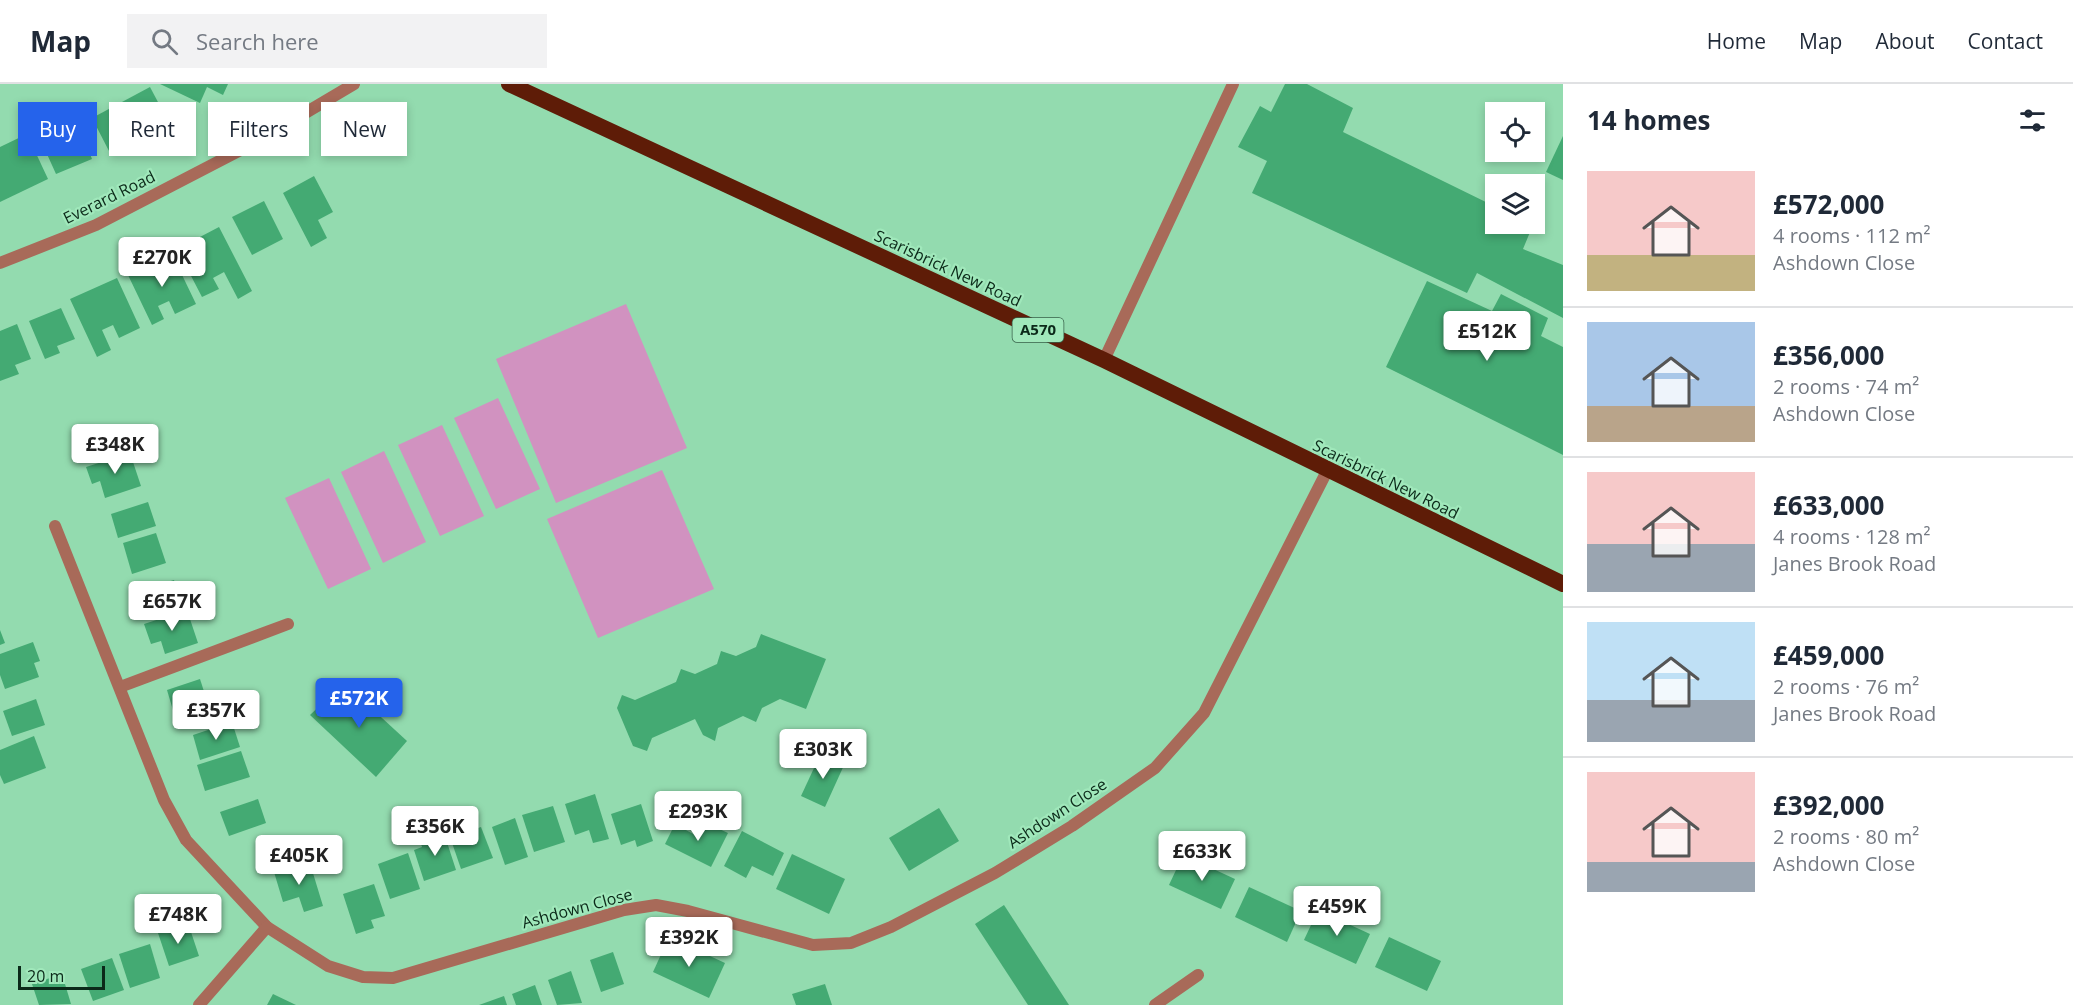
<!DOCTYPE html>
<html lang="en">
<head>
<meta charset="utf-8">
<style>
  :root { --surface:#fff; --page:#f2f2f3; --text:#1f2937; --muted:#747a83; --line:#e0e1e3; --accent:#2563eb }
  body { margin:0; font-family:"Open Sans",sans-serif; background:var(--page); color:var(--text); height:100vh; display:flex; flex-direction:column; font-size:22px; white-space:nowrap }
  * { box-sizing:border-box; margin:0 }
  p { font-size:20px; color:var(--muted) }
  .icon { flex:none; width:33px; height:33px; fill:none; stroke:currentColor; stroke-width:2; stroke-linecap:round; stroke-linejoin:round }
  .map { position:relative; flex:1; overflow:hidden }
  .panel { display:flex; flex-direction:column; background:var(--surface); width:510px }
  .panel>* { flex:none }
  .guide { position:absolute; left:18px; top:18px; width:570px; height:54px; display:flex; gap:12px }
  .buttons { position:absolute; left:1485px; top:18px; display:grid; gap:12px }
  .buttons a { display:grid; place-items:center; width:60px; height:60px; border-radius:0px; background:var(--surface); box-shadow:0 3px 9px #0003; font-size:30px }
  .scale { position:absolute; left:18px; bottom:15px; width:87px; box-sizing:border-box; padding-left:6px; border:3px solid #0b2919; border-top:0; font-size:16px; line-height:21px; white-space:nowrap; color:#0b2919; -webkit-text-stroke:4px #a0e8bb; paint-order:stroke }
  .price { position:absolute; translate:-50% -51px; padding:0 14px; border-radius:6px; background:#fff; color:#222; font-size:20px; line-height:39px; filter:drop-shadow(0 2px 3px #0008) }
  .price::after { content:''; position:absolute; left:50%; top:36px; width:18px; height:14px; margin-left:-9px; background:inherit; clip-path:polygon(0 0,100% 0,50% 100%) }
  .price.current { background:var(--accent); color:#fff }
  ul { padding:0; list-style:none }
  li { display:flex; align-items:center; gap:18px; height:150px; padding:0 24px }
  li+li { border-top:2px solid var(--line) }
  li span { display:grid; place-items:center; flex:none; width:168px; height:120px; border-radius:0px; color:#555 }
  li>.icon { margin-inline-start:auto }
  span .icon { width:72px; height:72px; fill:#fffc; stroke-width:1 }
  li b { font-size:26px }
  h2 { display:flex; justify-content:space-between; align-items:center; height:72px; padding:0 24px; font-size:26px }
  .pill { padding:0 21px; border-radius:0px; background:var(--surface); box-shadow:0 3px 9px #0003; font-size:21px; line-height:54px }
  .pill.current { background:var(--accent); color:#fff }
  header { display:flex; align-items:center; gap:36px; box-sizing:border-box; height:84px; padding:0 30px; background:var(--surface); border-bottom:2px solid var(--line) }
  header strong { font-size:28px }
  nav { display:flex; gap:33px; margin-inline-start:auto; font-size:21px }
  .search { width:420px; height:54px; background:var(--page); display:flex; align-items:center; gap:15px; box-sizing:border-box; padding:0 21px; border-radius:0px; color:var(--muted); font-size:22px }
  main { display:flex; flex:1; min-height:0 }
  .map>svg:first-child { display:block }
</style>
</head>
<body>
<header>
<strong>Map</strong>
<div class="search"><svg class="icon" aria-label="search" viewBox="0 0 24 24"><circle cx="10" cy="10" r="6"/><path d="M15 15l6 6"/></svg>Search here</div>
<nav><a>Home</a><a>Map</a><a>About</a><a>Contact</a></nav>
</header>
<main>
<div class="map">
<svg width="1563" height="921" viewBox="0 0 1563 921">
  <rect width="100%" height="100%" fill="#93dbaf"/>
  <g fill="#d192c0">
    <path d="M626 220 687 364 556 419 496 275Z"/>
    <path d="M498 314 540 405 496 425 454 334Z"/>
    <path d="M442 341 484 432 440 452 398 361Z"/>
    <path d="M384 367 426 458 383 479 341 388Z"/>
    <path d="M662 386 714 505 598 554 547 435Z"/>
    <path d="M329 394 371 485 328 505 285 414Z"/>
  </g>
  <g fill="#44aa73">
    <path d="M160 0H228L223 11 207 3 200 19Z"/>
    <path d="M1285 0H1307L1353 24 1343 48 1496 123V140L1533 141 1523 165 1563 181V234L1477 189 1467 209 1252 109 1267 77 1238 63 1260 22 1271 28Z"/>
    <path d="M150 3 168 37 109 67 92 34Z"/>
    <path d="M51 42 55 50 68 45 74 59 84 55 92 75 56 90 37 48Z"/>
    <path d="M27 50 48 95 0 118V63Z"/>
    <path d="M1563 52V96L1546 88Z"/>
    <path d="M314 92 333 128 318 136 327 154 311 163 283 109Z"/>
    <path d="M264 117 283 155 252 171 232 133Z"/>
    <path d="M219 143 252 207 238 215 224 188 213 194 219 205 202 213 177 165Z"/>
    <path d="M172 170 196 220 175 230 169 217 158 222 164 235 152 241 128 191Z"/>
    <path d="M117 194 140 244 119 254 113 241 102 246 111 266 97 273 70 215Z"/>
    <path d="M1427 197 1492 227 1501 210 1548 234 1541 252 1563 263V371L1386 283Z"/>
    <path d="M61 224 75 255 57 262 60 269 45 275 29 237Z"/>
    <path d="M17 240 31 275 15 281 19 290 0 297V247Z"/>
    <path d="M130 369 141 402 105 414 100 397 92 400 86 383Z"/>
    <path d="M148 418 156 442 118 454 111 430Z"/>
    <path d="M156 449 166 479 132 490 123 459Z"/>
    <path d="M174 496 181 520 142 531 136 508Z"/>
    <path d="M187 526 198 559 165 570 161 557 151 560 144 540Z"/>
    <path d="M0 546 5 559 0 561Z"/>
    <path d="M761 550 826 575 806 625 780 615 762 624 756 638 743 632 718 644 715 657 703 651 695 635 652 654 647 667 633 662 617 624 622 611 635 616 676 598 681 585 695 590 717 580 721 567 736 572 756 563Z"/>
    <path d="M33 558 40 577 34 579 39 593 5 605 0 591V570Z"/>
    <path d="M200 595 209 623 175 633 167 606Z"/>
    <path d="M344 599 407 657 376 693 310 631Z"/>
    <path d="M36 615 45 641 12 652 3 627Z"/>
    <path d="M232 638 240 663 200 676 193 651Z"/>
    <path d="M34 652 46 684 4 700 0 691V666Z"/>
    <path d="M241 667 250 693 205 707 197 681Z"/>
    <path d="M821 669 845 679 825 723 801 712Z"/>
    <path d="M595 710 609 755 593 759 589 746 575 751 565 720Z"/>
    <path d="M258 715 266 739 229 752 220 728Z"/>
    <path d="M641 720 653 757 637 763 635 756 621 761 611 730Z"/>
    <path d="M553 722 565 758 534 768 522 731Z"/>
    <path d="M939 724 959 757 909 787 889 754Z"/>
    <path d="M515 734 528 773 505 781 492 743Z"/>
    <path d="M702 737 728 749 711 783 665 760 675 740 695 751Z"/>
    <path d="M481 743 493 774 461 785 450 753Z"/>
    <path d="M742 747 784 769 773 792 752 782 746 794 724 782Z"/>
    <path d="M444 749 456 786 424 797 414 766 422 763 420 757Z"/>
    <path d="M408 769 420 805 390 815 378 780Z"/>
    <path d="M792 770 845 795 829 830 776 805Z"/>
    <path d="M1183 771 1235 795 1221 825 1169 801Z"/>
    <path d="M309 776 323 822 304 828 299 813 283 818 274 788Z"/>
    <path d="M374 800 385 832 371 836 374 844 356 850 343 810Z"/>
    <path d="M1249 803 1301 827 1287 858 1235 833Z"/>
    <path d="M1004 821 1069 921H1028L975 840Z"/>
    <path d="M1318 826 1370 850 1356 880 1304 856Z"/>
    <path d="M188 839 199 872 169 882 158 849Z"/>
    <path d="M669 853 725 879 709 914 653 888Z"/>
    <path d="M1389 853 1441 877 1427 907 1375 883Z"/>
    <path d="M150 860 160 894 130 904 119 870Z"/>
    <path d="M613 868 624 900 601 908 590 876Z"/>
    <path d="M112 874 124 906 93 917 81 885Z"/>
    <path d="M571 887 582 919 557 921 548 896Z"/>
    <path d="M62 890 71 920 39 921 32 900Z"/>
    <path d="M825 900 832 921H796L792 910Z"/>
    <path d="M535 901 542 921H516L512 910Z"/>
    <path d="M273 910 296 921H267Z"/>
    <path d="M504 912 507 921H479Z"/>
  </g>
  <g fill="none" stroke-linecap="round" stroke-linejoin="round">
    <path stroke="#a86a59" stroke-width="12" d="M1104 276 1233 0"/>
    <g stroke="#a86a59" stroke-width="12">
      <path d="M0 179 96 141 258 57 354 0"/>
      <path d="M55 442 164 716 186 756 267 843 328 882 363 893 393 894 624 826 656 821 688 827 813 861 851 859 891 843 995 789 1072 742 1155 684 1204 629 1327 387"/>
      <path d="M120 603 288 540"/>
      <path d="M199 921 267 843"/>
      <path d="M1155 921 1198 891"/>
    </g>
    <path stroke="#5e1c07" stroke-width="16" d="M509 0 1104 276 1563 500"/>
  </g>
  <g text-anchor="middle" stroke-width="4.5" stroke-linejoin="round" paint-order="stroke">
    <rect fill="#a0e8bb" stroke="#38624a" stroke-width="1.5" x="1012.5" y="234" width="51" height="24" rx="4.5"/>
    <g font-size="15" font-weight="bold" fill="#0b2919">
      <text x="1038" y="251">A570</text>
    </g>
    <g font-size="16" fill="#0b2919" stroke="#a0e8bb">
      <text transform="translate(109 113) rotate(-26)" y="6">Everard Road</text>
      <text transform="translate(948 184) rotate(25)" y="6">Scarisbrick New Road</text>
      <text transform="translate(1386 395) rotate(26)" y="6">Scarisbrick New Road</text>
      <text transform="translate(1057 729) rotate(-33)" y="6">Ashdown Close</text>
      <text transform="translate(577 824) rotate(-15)" y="6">Ashdown Close</text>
    </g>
  </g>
</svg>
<div class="buttons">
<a><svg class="icon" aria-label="locate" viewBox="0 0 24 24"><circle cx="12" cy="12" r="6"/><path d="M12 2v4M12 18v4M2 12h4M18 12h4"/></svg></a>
<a><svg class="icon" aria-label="layers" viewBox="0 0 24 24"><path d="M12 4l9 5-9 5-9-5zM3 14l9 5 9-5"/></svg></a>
</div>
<div class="scale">20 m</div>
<b class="price" style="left:162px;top:204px">£270K</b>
<b class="price" style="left:1487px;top:278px">£512K</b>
<b class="price" style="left:115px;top:391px">£348K</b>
<b class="price" style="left:172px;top:548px">£657K</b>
<b class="price current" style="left:359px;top:645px">£572K</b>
<b class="price" style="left:216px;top:657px">£357K</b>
<b class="price" style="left:823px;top:696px">£303K</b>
<b class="price" style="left:698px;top:758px">£293K</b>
<b class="price" style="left:435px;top:773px">£356K</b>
<b class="price" style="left:1202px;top:798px">£633K</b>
<b class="price" style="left:299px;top:802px">£405K</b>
<b class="price" style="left:1337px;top:853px">£459K</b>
<b class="price" style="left:178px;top:861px">£748K</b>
<b class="price" style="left:689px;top:884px">£392K</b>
<div class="guide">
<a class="pill current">Buy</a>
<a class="pill">Rent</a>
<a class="pill">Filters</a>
<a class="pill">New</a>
</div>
</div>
<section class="panel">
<h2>14 homes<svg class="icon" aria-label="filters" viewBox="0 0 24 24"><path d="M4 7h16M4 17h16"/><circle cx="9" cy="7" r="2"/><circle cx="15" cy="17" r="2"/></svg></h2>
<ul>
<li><span style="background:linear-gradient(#f6c9c9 70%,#c2b280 0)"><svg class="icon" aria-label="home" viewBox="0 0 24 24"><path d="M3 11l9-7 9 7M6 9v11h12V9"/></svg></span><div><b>£572,000</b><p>4 rooms · 112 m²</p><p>Ashdown Close</p></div></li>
<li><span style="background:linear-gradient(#a9c7e8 70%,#b9a48a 0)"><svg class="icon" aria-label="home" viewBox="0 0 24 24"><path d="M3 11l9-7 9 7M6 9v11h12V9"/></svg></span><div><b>£356,000</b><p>2 rooms · 74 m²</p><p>Ashdown Close</p></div></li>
<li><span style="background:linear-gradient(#f6c9c9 60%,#9aa5b1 0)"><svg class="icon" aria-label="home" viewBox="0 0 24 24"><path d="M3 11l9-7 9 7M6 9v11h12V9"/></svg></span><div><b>£633,000</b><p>4 rooms · 128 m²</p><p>Janes Brook Road</p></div></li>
<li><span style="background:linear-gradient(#bfe0f5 65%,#9aa5b1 0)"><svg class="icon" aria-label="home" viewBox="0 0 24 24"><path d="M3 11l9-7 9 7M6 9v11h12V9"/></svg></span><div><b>£459,000</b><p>2 rooms · 76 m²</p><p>Janes Brook Road</p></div></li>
<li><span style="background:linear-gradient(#f6c9c9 75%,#9aa5b1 0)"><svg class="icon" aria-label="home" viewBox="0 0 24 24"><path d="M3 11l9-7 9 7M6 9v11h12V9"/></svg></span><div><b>£392,000</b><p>2 rooms · 80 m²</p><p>Ashdown Close</p></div></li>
</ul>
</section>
</main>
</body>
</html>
